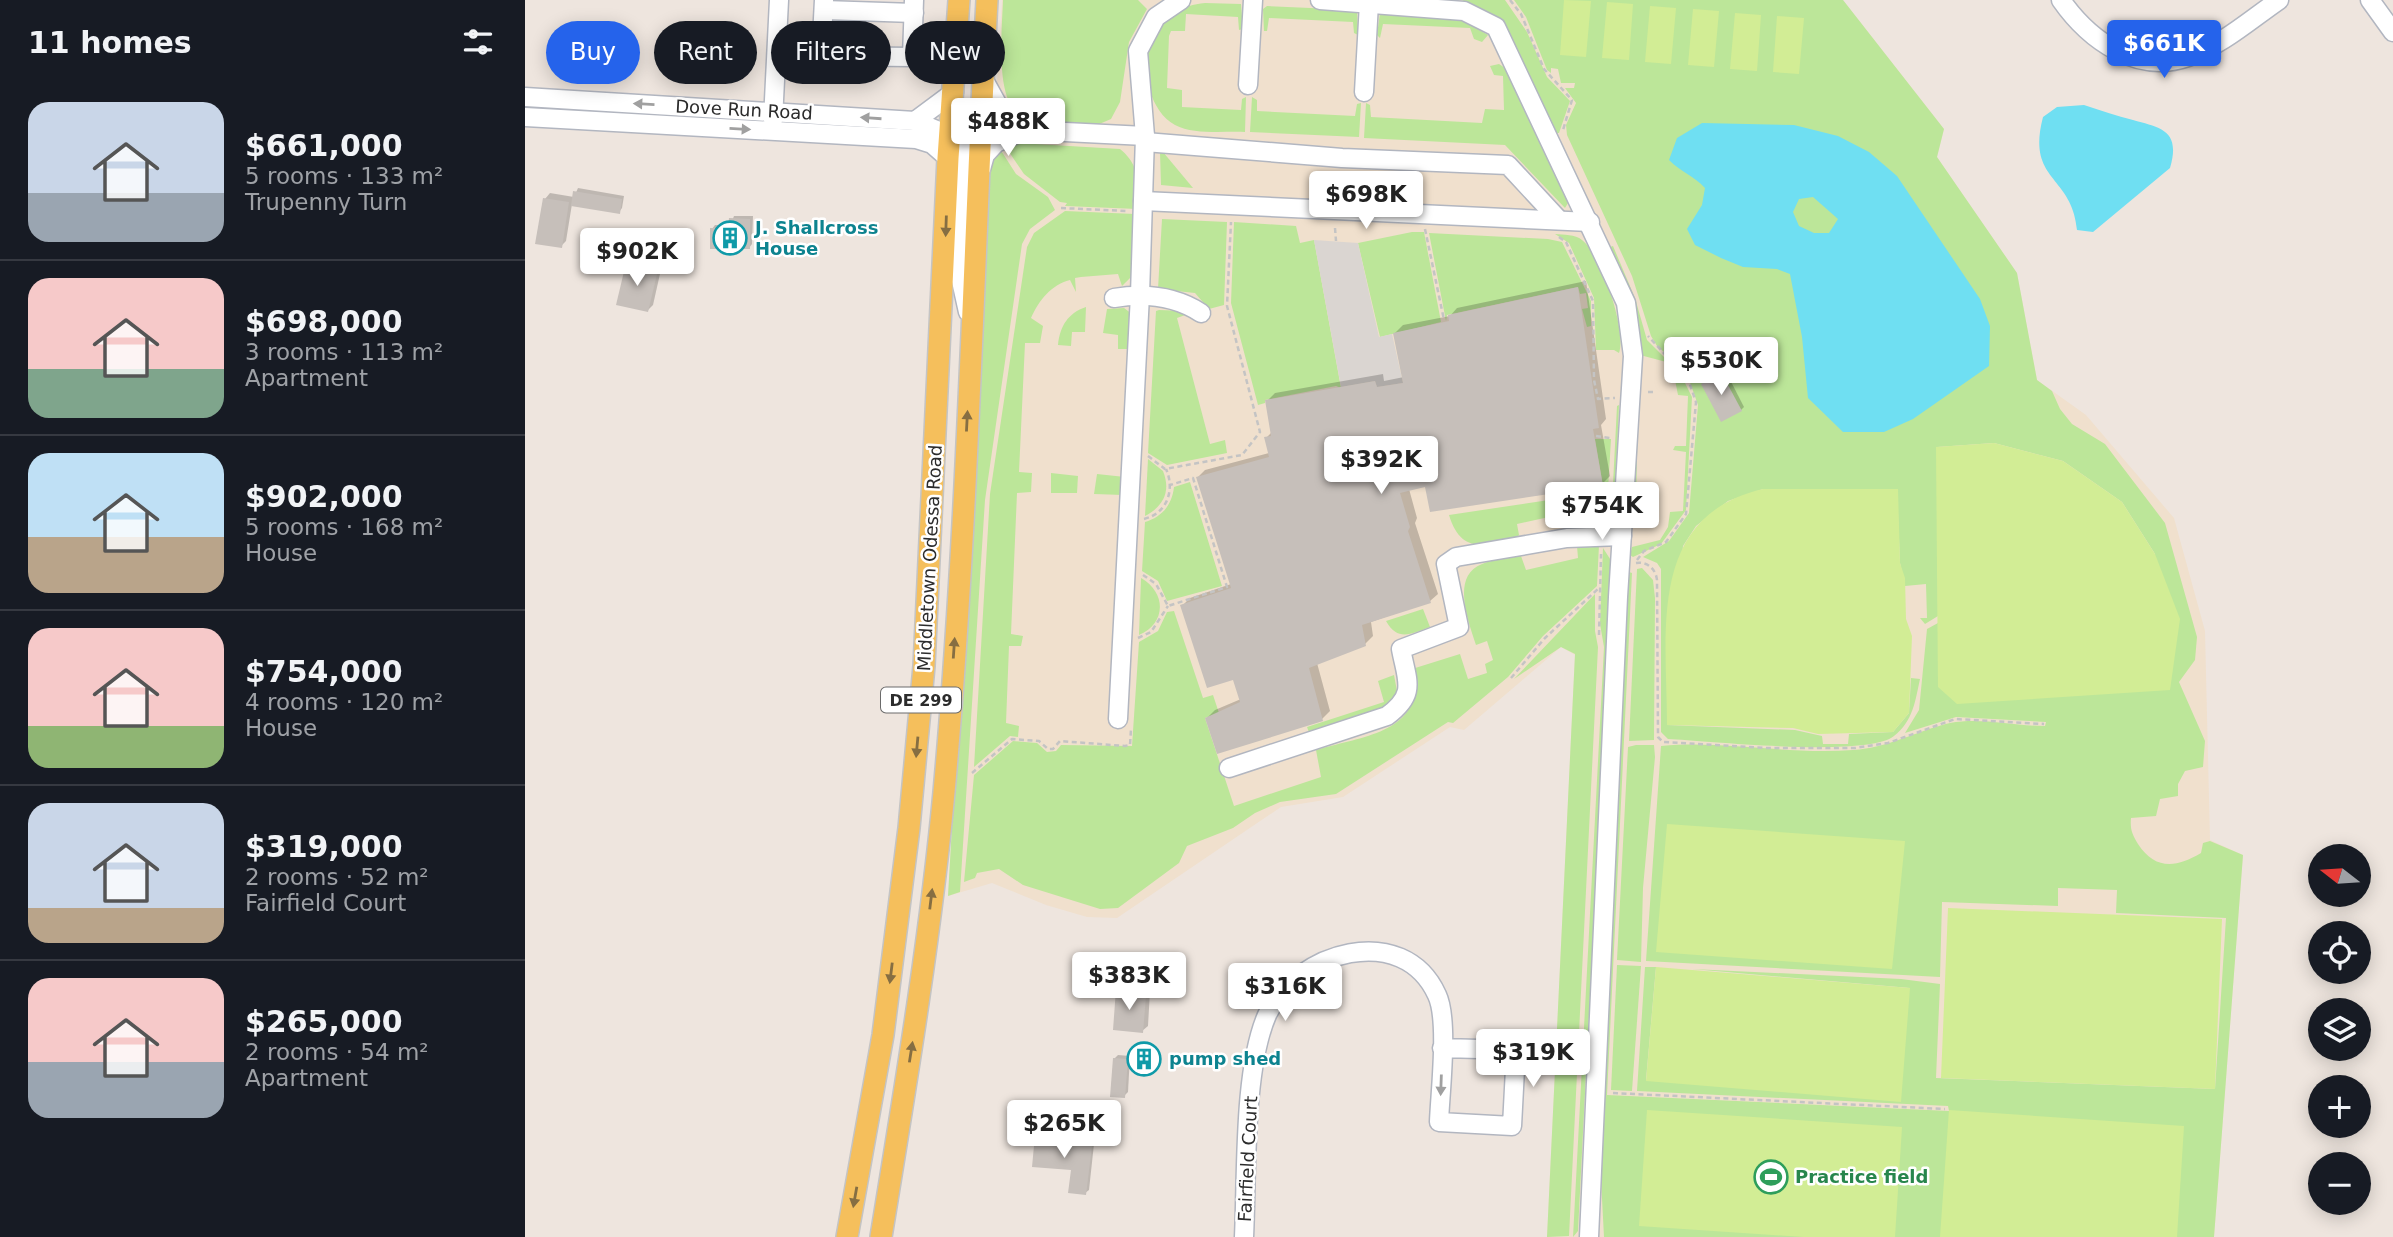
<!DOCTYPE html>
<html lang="en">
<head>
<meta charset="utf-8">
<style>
  :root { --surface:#171b24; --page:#242831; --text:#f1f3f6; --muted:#9ea1a6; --line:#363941; --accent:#2563eb }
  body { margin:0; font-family:"DejaVu Sans",sans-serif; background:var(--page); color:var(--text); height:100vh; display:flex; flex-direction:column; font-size:26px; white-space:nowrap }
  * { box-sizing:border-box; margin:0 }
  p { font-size:23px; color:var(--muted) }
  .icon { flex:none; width:38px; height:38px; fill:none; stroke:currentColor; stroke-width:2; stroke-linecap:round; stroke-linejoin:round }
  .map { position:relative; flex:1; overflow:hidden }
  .drawer { display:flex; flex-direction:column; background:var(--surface); width:525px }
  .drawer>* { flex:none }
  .banner { position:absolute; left:21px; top:21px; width:665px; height:63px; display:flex; gap:14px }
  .needle { width:46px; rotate:287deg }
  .tools { position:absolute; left:1783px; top:844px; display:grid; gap:14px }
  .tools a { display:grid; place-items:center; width:63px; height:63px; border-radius:50%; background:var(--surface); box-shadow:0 4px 18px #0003; font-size:35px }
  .price { position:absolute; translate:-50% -60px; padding:0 16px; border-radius:7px; background:#fff; color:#222; font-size:23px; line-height:46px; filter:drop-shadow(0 2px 4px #0008) }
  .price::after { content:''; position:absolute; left:50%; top:42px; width:21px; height:16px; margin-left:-10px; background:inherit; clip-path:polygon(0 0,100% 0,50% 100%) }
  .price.active { background:var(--accent); color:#fff }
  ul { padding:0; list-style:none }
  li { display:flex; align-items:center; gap:21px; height:175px; padding:0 28px }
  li+li { border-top:2px solid var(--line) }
  li span { display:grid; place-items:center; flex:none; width:196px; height:140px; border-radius:21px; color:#555 }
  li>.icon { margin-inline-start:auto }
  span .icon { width:84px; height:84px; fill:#fffc; stroke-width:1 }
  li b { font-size:30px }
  h2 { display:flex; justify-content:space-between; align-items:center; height:84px; padding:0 28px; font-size:30px }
  .pill { padding:0 24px; border-radius:32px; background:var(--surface); box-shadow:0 4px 18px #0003; font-size:24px; line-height:63px }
  .pill.active { background:var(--accent); color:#fff }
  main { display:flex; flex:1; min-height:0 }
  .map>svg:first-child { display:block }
</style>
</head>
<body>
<main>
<section class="drawer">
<h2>11 homes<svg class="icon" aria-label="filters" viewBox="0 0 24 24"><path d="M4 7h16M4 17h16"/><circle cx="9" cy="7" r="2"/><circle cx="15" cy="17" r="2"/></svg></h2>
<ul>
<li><span style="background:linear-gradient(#c9d6e8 65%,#9aa5b1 0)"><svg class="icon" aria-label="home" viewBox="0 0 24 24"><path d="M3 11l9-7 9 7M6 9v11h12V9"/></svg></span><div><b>$661,000</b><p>5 rooms · 133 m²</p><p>Trupenny Turn</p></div></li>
<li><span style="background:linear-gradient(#f6c9c9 65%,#7fa58c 0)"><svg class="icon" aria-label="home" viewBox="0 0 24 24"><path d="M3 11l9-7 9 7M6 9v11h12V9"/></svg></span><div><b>$698,000</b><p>3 rooms · 113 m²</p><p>Apartment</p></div></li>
<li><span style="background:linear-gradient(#bfe0f5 60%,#b9a48a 0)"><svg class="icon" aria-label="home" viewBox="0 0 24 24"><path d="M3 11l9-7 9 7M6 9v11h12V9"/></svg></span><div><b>$902,000</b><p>5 rooms · 168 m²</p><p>House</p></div></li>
<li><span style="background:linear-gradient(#f6c9c9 70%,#8fb573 0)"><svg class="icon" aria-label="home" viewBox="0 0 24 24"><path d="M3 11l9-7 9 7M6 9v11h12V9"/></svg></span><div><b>$754,000</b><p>4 rooms · 120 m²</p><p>House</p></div></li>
<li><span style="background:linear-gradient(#c9d6e8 75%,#b9a48a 0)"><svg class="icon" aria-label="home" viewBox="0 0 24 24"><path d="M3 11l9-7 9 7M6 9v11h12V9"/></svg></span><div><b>$319,000</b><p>2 rooms · 52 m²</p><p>Fairfield Court</p></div></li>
<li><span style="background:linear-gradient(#f6c9c9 60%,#9aa5b1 0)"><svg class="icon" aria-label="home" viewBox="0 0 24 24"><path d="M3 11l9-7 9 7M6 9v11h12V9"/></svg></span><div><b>$265,000</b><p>2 rooms · 54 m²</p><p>Apartment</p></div></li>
</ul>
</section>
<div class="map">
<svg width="1868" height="1237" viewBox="0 0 1868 1237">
  <rect width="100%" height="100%" fill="#eee5de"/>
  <path fill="#f0e0cd" d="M477 0H1318L1419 129 1412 157 1492 273 1512 380 1561 415 1649 518 1680 631 1685 840 1718 855 1689 1237H1022L1050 655 1036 647 939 730 925 727 818 797 756 807 592 918 562 917 521 905 467 883 423 896Z"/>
  <g fill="#bce699">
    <path d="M478 0H613L622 9 604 42 595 102 586 119 572 125 515 122 496 120 484 113 489 110C471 88 477 28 478 0Z"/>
    <path d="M937 0H980L1002 32 1022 77 1045 101 1034 133H1030L981 30 968 16Z"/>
    <path d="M989 0H1318L1419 129 1412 157 1492 273 1512 380 1527 391 1535 409 1547 424 1580 444 1640 523 1672 637 1670 660 1654 682 1680 741 1678 767 1660 771 1653 784V796L1635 799 1631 816 1606 818C1605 829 1607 834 1613 844 1630 870 1651 868 1676 853L1678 843 1685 841 1718 855 1689 1237H1079L1075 1160 1104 572 1107 573 1082 1095 1424 1111 1423 1106 1112 1091 1120 967H1131L1121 1080 1385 988 1167 969 1376 979 1415 984 1411 1078 1690 1089 1701 918 1591 913 1592 890 1533 888V906L1417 902 1415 977 1121 961 1136 746C1200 740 1263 755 1328 750 1363 748 1391 731 1425 723 1456 717 1489 726 1520 726L1521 722 1431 717 1380 733 1394 710 1402 629 1413 623V687L1630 554 1597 502 1538 461 1469 443 1412 447 1413 616 1400 624 1395 618H1402L1401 584 1380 586 1375 563 1372 489H1238L1203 501 1171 526 1158 546 1142 725 1270 730 1297 736 1298 744H1323L1324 734 1368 732 1384 713 1386 678 1395 679C1390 702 1388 721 1369 736 1342 758 1184 741 1143 739L1136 732V569L1132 563 1118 557 1144 541 1164 513 1173 405 1161 371 1132 346 1126 336 1107 276 1042 135 1041 125 1051 103 1040 88H1049L1050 83H1036L1033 69 1026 68V73L1022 70 1001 17Z"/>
    <path d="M680 3 716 4 718 29 714 30 713 17 661 14 660 31H646L644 36 642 88 657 90V107L716 110 717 99 721 97 720 132C699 131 669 135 650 125 637 118 630 105 625 92 609 49 634 7 680 3Z"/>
    <path d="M742 6 832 10 833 35 829 33 828 22 744 18 742 31H739L738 9Z"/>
    <path d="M855 13 933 17 963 35 957 42 949 39 945 28 858 24 855 38 852 35Z"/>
    <path d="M974 64 980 68 1040 194 1043 203 1040 208 980 145 839 138 841 103 845 105 846 117 957 123 960 109 979 110 978 76 969 75 965 66Z"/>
    <path d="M727 97 732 100V111L830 116 832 104 836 103 834 137 725 132Z"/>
    <path d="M493 143 595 149C616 166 613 184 612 209L540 206 542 203 535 202 499 174 480 146Z"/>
    <path d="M475 149 491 174 523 197 530 210 505 229 497 244 460 500 435 892 423 896 465 164Z"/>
    <path d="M635 152H638L668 188 636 185Z"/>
    <path d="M540 211 610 214 607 276 597 286 593 274 556 277 550 278 551 292 545 280C526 285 514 300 506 318L518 326 515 343H500L494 472 507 473 506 492 492 493 486 634 498 636 496 646H484L481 723 494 726 493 737 485 736 449 767 465 494 502 247 509 233Z"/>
    <path d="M637 219 702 222 699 305 684 309 670 293 633 289Z"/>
    <path d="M709 222 771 226 775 243 789 240 816 388 811 386 740 400V403L733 405 706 303Z"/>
    <path d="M887 232H899L916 322 855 337 833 243Z"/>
    <path d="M904 233 1023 239 1037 242 1066 301V326L1062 327 1057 309 1063 308 1061 293 1055 294 1053 287 922 315 921 321Z"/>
    <path d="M1030 234C1039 235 1050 234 1057 240 1076 254 1102 331 1094 353L1089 350H1071L1069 298 1044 243Z"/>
    <path d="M1088 246 1110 298 1122 340 1145 363 1115 355 1105 294 1085 247Z"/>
    <path d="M561 307 560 332H547L546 346 533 345C535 326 543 313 561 307Z"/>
    <path d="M599 308 607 314 605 349H593V335L578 333 582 309Z"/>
    <path d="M634 310 661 311 663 314 652 318 685 444 700 440 702 453 642 465 623 453 631 311Z"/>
    <path d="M1153 369 1167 397 1161 510 1136 544 1108 557 1105 555 1107 547 1135 540 1143 527 1145 512 1158 511 1161 452 1148 450 1150 446H1161L1163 396 1153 395 1148 370Z"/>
    <path d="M1094 405 1089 516 1087 523 1077 526 1088 484 1092 406Z"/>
    <path d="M1113 405 1111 509 1126 511 1125 525 1120 527 1107 523Z"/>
    <path d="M1070 439H1086L1083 490 1073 527H1049L1042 513 992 524 994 535 991 539C959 546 936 554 924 515L1044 497 1045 493 1076 492 1078 486Z"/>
    <path d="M623 459 638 471C646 491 639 506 620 516Z"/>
    <path d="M526 473 553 476 552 493H526Z"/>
    <path d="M572 474 600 477 598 495 569 494Z"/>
    <path d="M665 482 697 586 642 601 633 581 617 571 620 522C637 517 647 505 649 487Z"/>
    <path d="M1074 545 1072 586 1018 636 983 677 928 723 923 722 811 794 755 802 730 813 708 828 662 846 654 863 593 908 575 909 498 885 474 869 452 873 450 878 439 882 449 775 488 741 512 743 522 752 531 751 536 745 607 746 614 642 633 631 642 612 649 611 678 698 688 695 694 713 680 718 709 806 796 777 791 750C836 736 903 733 887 669L935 654 943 679 962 673 960 664 968 660 962 641 951 645C944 623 925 576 957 564 969 559 984 558 996 556L1001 570 1053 558 1052 546Z"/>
    <path d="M1078 548 1087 562 1053 1231 1048 1237 1079 647 1075 624Z"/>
    <path d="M1117 568 1128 580 1130 598 1129 740 1104 741 1112 569Z"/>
    <path d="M616 578C641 592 642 623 614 635Z"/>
    <path d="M1070 594V631L1073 647 1044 1236 1022 1237 1050 654 1036 647 989 679Z"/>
    <path d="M898 609 905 627C886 634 873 642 861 621Z"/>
    <path d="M869 675 872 691 863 709 785 735 782 727 859 702 853 681Z"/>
    <path d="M1111 745H1129L1130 757 1118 888 1116 962 1092 960 1103 747Z"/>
    <path d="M1092 965 1116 966 1107 1091 1086 1090Z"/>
  </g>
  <g fill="#d2ed95">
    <path d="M1039 0 1066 1 1061 57 1035 55Z"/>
    <path d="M1082 2 1108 4 1104 60 1077 58Z"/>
    <path d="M1125 6 1151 8 1146 64 1120 62Z"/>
    <path d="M1168 9 1194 11 1189 67 1163 65Z"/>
    <path d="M1210 13 1236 15 1232 71 1205 69Z"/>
    <path d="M1252 16 1279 18 1274 74 1248 72Z"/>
    <path d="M1469 443 1538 461 1597 502 1630 554 1655 619 1645 690 1432 704 1413 687 1411 447Z"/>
    <path d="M1238 489H1373L1375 563 1380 578 1381 619 1387 636 1384 713 1368 732 1293 734 1268 728 1142 725C1142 633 1121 516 1238 489Z"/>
    <path d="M1142 824 1380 841 1367 969 1131 952Z"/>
    <path d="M1423 908 1697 919 1690 1089 1416 1078Z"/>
    <path d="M1131 967 1385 988 1376 1102 1121 1081Z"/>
    <path d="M1122 1110 1377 1127 1370 1237H1279L1114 1226Z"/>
    <path d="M1424 1110 1659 1126 1652 1237H1415Z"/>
  </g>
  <path fill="#dad5d1" d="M789 240 833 243 854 337 867 334 878 383 852 387 850 381 816 387Z"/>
  <g fill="#6fdff2" fill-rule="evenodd">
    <path d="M1559 105C1575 110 1592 116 1608 120 1636 128 1656 130 1645 168L1568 232 1552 230C1547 174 1501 182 1518 117L1532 107Z"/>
    <path d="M1177 123 1269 125 1313 136 1344 152 1372 176 1455 299 1465 326 1464 366 1388 419 1359 432H1318L1283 398 1277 337 1265 274 1252 269 1218 267 1196 258 1170 245 1162 229 1177 205 1180 188C1169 176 1156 172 1144 160L1152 138ZM1288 197 1313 219 1304 233H1289L1274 226 1268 212 1274 199Z"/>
  </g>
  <g fill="#0003">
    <path d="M53 188 99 196 97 208 94 212 47 204 41 241 36 246 20 199 25 193 49 197Z"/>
    <path d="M209 216H228L227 244 224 248 187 229 190 225 205 226Z"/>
    <path d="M108 258 137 265 128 305 123 310 102 264Z"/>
    <path d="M1061 281 1081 419 1076 425 1085 476 1077 484 901 485 884 489 892 518 890 523 913 594 905 601 846 622 848 636 840 644 792 663 805 711 797 719 682 718 690 710 716 699 709 678 657 606 665 598 706 584 673 477 680 470 744 453 741 438 747 432 742 401 750 393 858 374 859 381 879 377 870 333 878 325 925 316 932 308Z"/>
    <path d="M1200 370 1219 407 1216 410 1178 384Z"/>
    <path d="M598 985 608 986V990L625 991 623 1026 617 1031 593 990Z"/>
    <path d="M593 1055 605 1056 603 1092 599 1096 589 1059Z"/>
    <path d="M515 1133 537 1134V1140L569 1144 564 1190 560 1193 548 1169 512 1136Z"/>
  </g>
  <g fill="#c6bfba">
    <path d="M48 191 97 199 95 214 46 206Z"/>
    <path d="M18 198 44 202 37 248 10 244Z"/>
    <path d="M204 218 225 219V249H185V228H203Z"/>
    <path d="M101 263 133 270 123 312 91 305Z"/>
    <path d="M1053 287 1074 428 1068 429 1078 486 905 512 900 487 875 493 885 527 883 531 906 603 837 625 841 646 784 668 798 721 692 754 680 718 715 702 708 680 682 688 655 605 706 588 671 477 744 457 739 437 746 436 740 400 850 381 852 387 878 383 868 333 924 321 923 315Z"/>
    <path d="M1196 372 1217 411 1196 422 1176 384Z"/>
    <path d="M591 989 604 991 603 995 621 996 618 1033 588 1030Z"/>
    <path d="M588 1058 603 1059 600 1098 585 1097Z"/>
    <path d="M510 1135 535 1136 534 1143 567 1146 561 1195 543 1193 546 1170 507 1167Z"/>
  </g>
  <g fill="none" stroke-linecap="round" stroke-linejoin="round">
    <defs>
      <g id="minor">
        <path d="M299 0 296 56 387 57 389 0"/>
        <path d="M795 0 939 11 971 27 1101 303 1108 356 1093 597 1064 1237"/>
        <path d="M1536 0C1564 40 1612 75 1663 57 1697 45 1725 20 1754 0"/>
        <path d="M1845 0 1868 32"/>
        <path d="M299 10 389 13"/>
        <path d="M459 80 480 118 500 130"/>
        <path d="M723 85 728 0"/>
        <path d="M839 92 844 3"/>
        <path d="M0 97 390 121 429 92"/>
        <path d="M0 117 391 139 407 144 423 158"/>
        <path d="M248 120 254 0"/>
        <path d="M390 121 438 141 442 149 435 276 443 312"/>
        <path d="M620 142 817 158 983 165 1034 220"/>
        <path d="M456 169 460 155 471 143 500 130 620 136"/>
        <path d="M618 201 1065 222"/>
        <path d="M589 298C620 293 650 296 676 313"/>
        <path d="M593 719 615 295 620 136 613 51 631 17 656 0"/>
        <path d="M704 768 862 716C892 694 882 681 876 649L934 627 921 564 931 557 1042 538 1097 536"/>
        <path d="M719 1237C722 1175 718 1070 742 1015 770 952 878 920 912 995 924 1020 915 1093 914 1122L987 1126 991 1050 917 1048"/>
      </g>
      <g id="major">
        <path d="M322 1237 358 1035 384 828 399 666 423 158 434 0"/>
        <path d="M356 1237C380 1089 405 941 419 792 443 529 448 264 462 0"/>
      </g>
    </defs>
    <use href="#minor" stroke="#b2b6c0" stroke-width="21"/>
    <use href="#major" stroke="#c4c4c4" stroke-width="24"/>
    <g stroke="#c4c4c4" stroke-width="2.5" stroke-dasharray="5 3.5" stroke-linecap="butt">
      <path d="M985 0 996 14 1019 69 1047 100 1038 130"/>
      <path d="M536 208 602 211"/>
      <path d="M810 228 811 241"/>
      <path d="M900 229 919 320"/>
      <path d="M1034 237 1041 242 1068 301 1069 380 1073 399 1090 398"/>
      <path d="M1123 392H1130"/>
      <path d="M1071 436 1085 438"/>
      <path d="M623 456 640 469 717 455 735 432 702 306 706 222"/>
      <path d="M619 519C643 513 650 489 641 469"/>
      <path d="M1078 519 1081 505"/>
      <path d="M1112 560 1119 551 1141 542 1161 514 1171 402 1163 379 1123 336"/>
      <path d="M1111 563C1123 561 1131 570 1132 580L1133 737 1138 742 1241 748H1330L1363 743 1430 719 1519 724"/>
      <path d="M618 575 631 584 643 606 702 587 668 478 645 485"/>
      <path d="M1074 635 1076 554"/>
      <path d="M613 638 626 632 643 606"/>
      <path d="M986 678 1020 638 1074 588"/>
      <path d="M447 773 487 739 514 741 523 749H528L535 741 600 746 605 745 606 729"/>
      <path d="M1088 1093 1420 1109"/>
    </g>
    <use href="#minor" stroke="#fff" stroke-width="18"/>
    <use href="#major" stroke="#f5bf5c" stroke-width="21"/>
  </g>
  <defs><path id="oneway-solid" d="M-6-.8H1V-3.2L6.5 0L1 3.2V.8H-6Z" transform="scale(1.75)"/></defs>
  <g fill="#a0a0a0">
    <use href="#oneway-solid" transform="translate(119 104) rotate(-177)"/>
    <use href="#oneway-solid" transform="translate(346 118) rotate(-176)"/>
    <use href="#oneway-solid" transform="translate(215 129) rotate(3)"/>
    <use href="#oneway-solid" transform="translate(916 1085) rotate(92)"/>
  </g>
  <g fill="#866e42">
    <use href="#oneway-solid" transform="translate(421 226) rotate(92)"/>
    <use href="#oneway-solid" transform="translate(442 421) rotate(-87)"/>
    <use href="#oneway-solid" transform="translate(429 648) rotate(-86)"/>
    <use href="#oneway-solid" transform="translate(392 747) rotate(95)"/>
    <use href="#oneway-solid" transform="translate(406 899) rotate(-83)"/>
    <use href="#oneway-solid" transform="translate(366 973) rotate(97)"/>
    <use href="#oneway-solid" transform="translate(386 1052) rotate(-81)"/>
    <use href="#oneway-solid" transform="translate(330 1197) rotate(100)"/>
  </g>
  <defs>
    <symbol id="building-ring" viewBox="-11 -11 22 22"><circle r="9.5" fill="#fff" stroke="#0f9aa8" stroke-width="1.5"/><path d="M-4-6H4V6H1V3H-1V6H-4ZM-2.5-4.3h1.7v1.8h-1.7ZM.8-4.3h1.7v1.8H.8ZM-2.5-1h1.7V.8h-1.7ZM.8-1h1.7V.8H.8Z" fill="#0f9aa8"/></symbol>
    <symbol id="stadium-ring" viewBox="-11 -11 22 22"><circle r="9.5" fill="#fff" stroke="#2e9e5b" stroke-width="1.5"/><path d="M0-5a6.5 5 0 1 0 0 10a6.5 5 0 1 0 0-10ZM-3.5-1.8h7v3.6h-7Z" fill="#2e9e5b"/></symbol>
  </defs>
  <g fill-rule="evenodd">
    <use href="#building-ring" x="186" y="219" width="38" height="38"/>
    <use href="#building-ring" x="600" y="1040" width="38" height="38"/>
    <use href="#stadium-ring" x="1227" y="1158" width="38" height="38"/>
  </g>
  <g text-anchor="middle" stroke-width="5" stroke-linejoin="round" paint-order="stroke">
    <rect fill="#fff" stroke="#6b6b6b" stroke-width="2" x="356" y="687.5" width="80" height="25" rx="5"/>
    <g font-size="16" font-weight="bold" fill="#2c2c2c">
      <text x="396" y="706">DE 299</text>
    </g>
    <g font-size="18" fill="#2c2c2c" stroke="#fff">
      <text transform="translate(219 110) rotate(3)" y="6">Dove Run Road</text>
      <text transform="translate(405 558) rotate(-87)" y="6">Middletown Odessa Road</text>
      <text transform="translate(723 1159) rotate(-87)" y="6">Fairfield Court</text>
    </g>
    <g font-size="18" font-weight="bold" fill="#0d838f" stroke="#fff" text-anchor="start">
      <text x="230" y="234">J. Shallcross<tspan x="230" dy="21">House</tspan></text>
      <text x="644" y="1065">pump shed</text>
    </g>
    <g font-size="18" font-weight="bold" fill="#27864d" stroke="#fff" text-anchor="start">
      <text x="1270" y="1183">Practice field</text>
    </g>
  </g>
</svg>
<div class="tools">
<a><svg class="needle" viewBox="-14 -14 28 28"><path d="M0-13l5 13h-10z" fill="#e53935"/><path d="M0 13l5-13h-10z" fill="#9ea1a6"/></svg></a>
<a><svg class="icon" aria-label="locate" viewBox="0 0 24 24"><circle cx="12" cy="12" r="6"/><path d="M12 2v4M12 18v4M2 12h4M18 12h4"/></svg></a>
<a><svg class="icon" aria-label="layers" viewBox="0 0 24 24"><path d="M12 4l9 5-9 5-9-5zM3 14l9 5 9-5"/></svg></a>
<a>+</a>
<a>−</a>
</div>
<b class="price active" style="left:1639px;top:80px">$661K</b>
<b class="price" style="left:483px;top:158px">$488K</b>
<b class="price" style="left:841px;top:231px">$698K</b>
<b class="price" style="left:112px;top:288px">$902K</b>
<b class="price" style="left:1196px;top:397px">$530K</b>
<b class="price" style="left:856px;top:496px">$392K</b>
<b class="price" style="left:1077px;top:542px">$754K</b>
<b class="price" style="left:604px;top:1012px">$383K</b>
<b class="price" style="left:760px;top:1023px">$316K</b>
<b class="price" style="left:1008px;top:1089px">$319K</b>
<b class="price" style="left:539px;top:1160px">$265K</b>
<div class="banner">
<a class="pill active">Buy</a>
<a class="pill">Rent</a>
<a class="pill">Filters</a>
<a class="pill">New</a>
</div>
</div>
</main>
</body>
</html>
